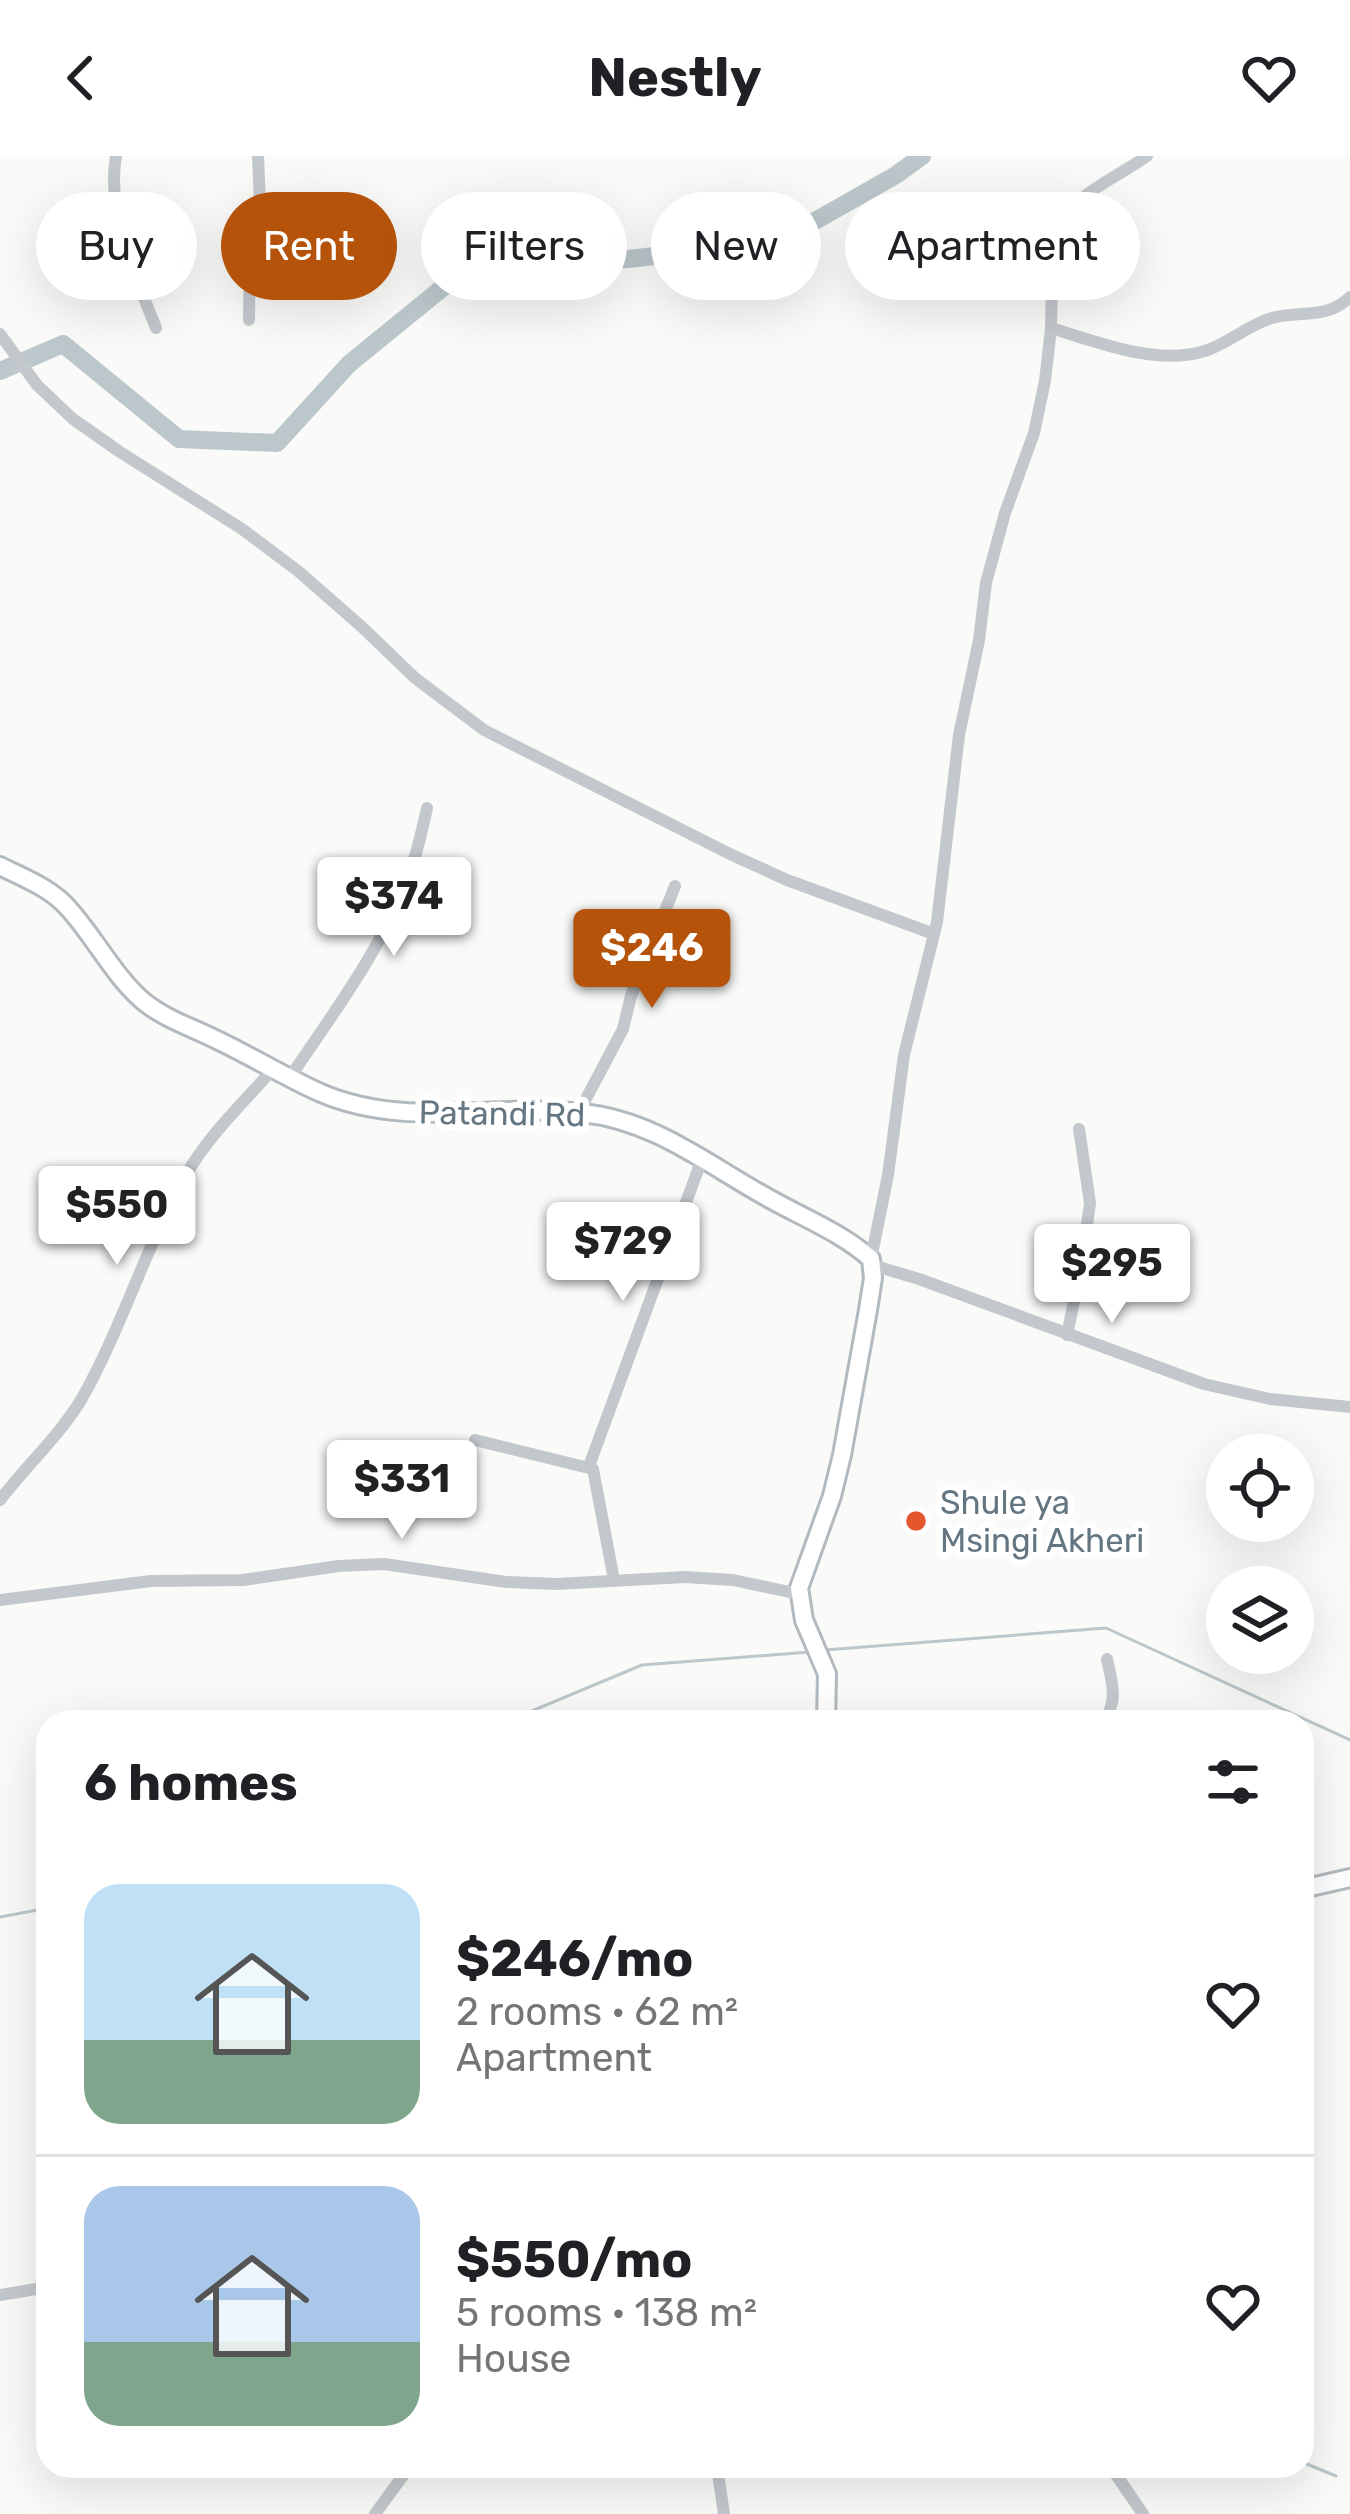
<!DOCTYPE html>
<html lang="en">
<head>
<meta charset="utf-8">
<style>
  :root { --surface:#fff; --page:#f6f6f6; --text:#202124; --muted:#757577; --line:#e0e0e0; --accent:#b45309 }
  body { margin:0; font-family:Rubik,sans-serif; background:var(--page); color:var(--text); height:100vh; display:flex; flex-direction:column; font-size:45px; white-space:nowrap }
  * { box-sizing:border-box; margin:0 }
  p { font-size:39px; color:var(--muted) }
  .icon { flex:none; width:66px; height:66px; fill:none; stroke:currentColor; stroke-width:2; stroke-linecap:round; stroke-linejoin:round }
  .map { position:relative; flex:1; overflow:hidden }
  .details { position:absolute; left:36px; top:1554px; width:1278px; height:768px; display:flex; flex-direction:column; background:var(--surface); border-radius:36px; box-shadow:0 12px 48px #0002 }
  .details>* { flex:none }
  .hud { position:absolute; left:36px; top:36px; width:1278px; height:108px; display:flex; gap:24px }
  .buttons { position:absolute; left:1206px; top:1278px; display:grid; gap:24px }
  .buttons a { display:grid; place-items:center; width:108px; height:108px; border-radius:50%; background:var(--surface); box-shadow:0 12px 48px #0002; font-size:60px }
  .price { position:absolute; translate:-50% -102px; padding:0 27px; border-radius:12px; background:#fff; color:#222; font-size:39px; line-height:78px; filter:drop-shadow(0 3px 6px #0008) }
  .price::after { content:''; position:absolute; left:50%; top:72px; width:36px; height:27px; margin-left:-18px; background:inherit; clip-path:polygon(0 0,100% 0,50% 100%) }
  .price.current { background:var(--accent); color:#fff }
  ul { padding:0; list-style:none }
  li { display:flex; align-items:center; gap:36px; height:300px; padding:0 48px }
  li+li { border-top:3px solid var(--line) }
  li span { display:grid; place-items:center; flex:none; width:336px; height:240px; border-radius:36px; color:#555 }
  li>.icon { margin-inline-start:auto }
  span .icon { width:144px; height:144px; fill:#fffc; stroke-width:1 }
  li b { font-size:51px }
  h2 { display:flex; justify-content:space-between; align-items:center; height:144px; padding:0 48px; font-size:51px }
  .pill { padding:0 42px; border-radius:54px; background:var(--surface); box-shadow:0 12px 48px #0002; font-size:42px; line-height:108px }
  .pill.current { background:var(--accent); color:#fff }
  header { display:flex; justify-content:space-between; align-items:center; height:156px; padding:0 48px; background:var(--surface); font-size:54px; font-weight:700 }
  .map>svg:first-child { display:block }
</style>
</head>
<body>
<header><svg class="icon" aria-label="back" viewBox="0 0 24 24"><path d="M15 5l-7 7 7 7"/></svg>Nestly<svg class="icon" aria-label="heart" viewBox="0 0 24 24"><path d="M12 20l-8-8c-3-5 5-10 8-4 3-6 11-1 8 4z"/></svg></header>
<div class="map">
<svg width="1350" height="2358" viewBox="0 0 1350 2358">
  <rect width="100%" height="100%" fill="#fafaf8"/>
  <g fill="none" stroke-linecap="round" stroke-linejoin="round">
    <g stroke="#bbc7cb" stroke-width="3">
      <path d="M825 1494 1106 1472 1350 1584"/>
      <path d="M505 1566 642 1509 810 1496"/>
      <path d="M0 1761 48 1752"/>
      <path d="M1302 2306 1336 2320"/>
    </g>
    <path stroke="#bbc7cb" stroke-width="18" d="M0 215 63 188 179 283 277 287 349 208 473 107 628 103 778 86 896 19 922 0"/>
    <defs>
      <g id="secondary">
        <path d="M0 710C24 722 51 732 69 753 95 782 114 820 143 845 165 863 191 871 215 883 251 900 285 921 321 937 404 973 495 947 582 957 654 964 708 1009 770 1043 804 1062 842 1077 871 1103L873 1122 868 1154 842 1299 832 1340 799 1432 804 1464 827 1518 826 1566"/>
        <path d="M1302 1733 1350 1722"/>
      </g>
    </defs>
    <use href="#secondary" stroke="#b3babf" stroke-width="22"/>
    <g stroke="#c3c8cc" stroke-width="12">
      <path d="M116 0C106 57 135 119 156 172"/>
      <path d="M249 164 250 84 260 50 258 0"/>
      <path d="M1051 172C1098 186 1156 210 1205 195 1229 187 1248 169 1272 162 1302 154 1326 164 1350 141"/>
      <path d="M0 178 37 229 73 263 120 296 242 373 298 415 362 471 415 522 484 574 730 698 787 724 934 778"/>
      <path d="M290 921C333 858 391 780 413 707 419 689 423 670 427 652"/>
      <path d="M579 956 623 873 631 840 675 730"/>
      <path d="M871 1103 888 1019 904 899 937 766 959 579 979 484 986 427 1005 357 1034 277 1045 225 1051 172 1053 81C1064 42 1117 22 1147 0"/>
      <path d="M872 1109 919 1123 1204 1228 1270 1243 1350 1251"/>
      <path d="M1067 1179 1081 1112 1090 1047 1079 973"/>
      <path d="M475 1284 593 1313 614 1424"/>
      <path d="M589 1310 702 1003"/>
      <path d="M0 1344C26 1310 59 1280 81 1244 122 1172 145 1092 186 1019 208 980 243 947 273 913"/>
      <path d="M0 1444 151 1425 243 1424 339 1410 384 1408 506 1426 556 1428 685 1421 733 1424 799 1438"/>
      <path d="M1103 1566C1119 1545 1112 1527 1107 1503"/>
      <path d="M0 2139 48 2131"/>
      <path d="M717 2310 724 2358"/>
      <path d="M1110 2310 1143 2358"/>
      <path d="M375 2358 410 2310"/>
    </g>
    <use href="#secondary" stroke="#fff" stroke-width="16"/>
  </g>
  <circle fill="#e4572e" stroke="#fff" stroke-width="4.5" cx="916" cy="1365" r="12"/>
  <g text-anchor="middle" stroke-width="12" stroke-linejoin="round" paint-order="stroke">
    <g font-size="33" fill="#657683" stroke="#fff">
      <text transform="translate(502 957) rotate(1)" y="12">Patandi Rd</text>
    </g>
    <g font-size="33" fill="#657683" stroke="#fff" text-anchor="start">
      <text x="940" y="1358">Shule ya<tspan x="940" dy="38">Msingi Akheri</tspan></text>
    </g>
  </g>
</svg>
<div class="buttons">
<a><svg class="icon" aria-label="locate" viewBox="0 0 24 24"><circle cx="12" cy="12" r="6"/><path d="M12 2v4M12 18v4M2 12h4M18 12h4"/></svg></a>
<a><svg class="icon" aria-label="layers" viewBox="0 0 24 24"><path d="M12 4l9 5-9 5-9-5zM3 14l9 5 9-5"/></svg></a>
</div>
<b class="price" style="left:394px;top:803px">$374</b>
<b class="price current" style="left:652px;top:855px">$246</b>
<b class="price" style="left:117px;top:1112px">$550</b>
<b class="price" style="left:623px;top:1148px">$729</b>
<b class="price" style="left:1112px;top:1170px">$295</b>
<b class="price" style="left:402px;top:1386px">$331</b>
<div class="hud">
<a class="pill">Buy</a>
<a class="pill current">Rent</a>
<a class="pill">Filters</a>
<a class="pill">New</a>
<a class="pill">Apartment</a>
</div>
<section class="details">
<h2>6 homes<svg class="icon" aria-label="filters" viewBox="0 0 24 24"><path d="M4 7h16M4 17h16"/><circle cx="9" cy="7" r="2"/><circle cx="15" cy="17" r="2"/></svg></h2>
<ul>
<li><span style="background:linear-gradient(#bfe0f5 65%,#7fa58c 0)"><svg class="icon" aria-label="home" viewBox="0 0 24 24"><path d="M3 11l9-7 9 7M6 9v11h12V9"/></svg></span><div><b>$246/mo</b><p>2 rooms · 62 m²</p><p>Apartment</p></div><svg class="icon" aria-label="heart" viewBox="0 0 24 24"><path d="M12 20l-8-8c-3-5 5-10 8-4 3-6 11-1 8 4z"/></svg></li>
<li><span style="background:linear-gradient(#a9c7e8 65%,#7fa58c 0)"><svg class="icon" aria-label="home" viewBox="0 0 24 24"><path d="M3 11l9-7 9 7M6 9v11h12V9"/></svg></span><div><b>$550/mo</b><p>5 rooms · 138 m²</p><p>House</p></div><svg class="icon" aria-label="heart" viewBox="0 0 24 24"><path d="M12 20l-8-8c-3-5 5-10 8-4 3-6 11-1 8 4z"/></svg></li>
</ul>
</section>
</div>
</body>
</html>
